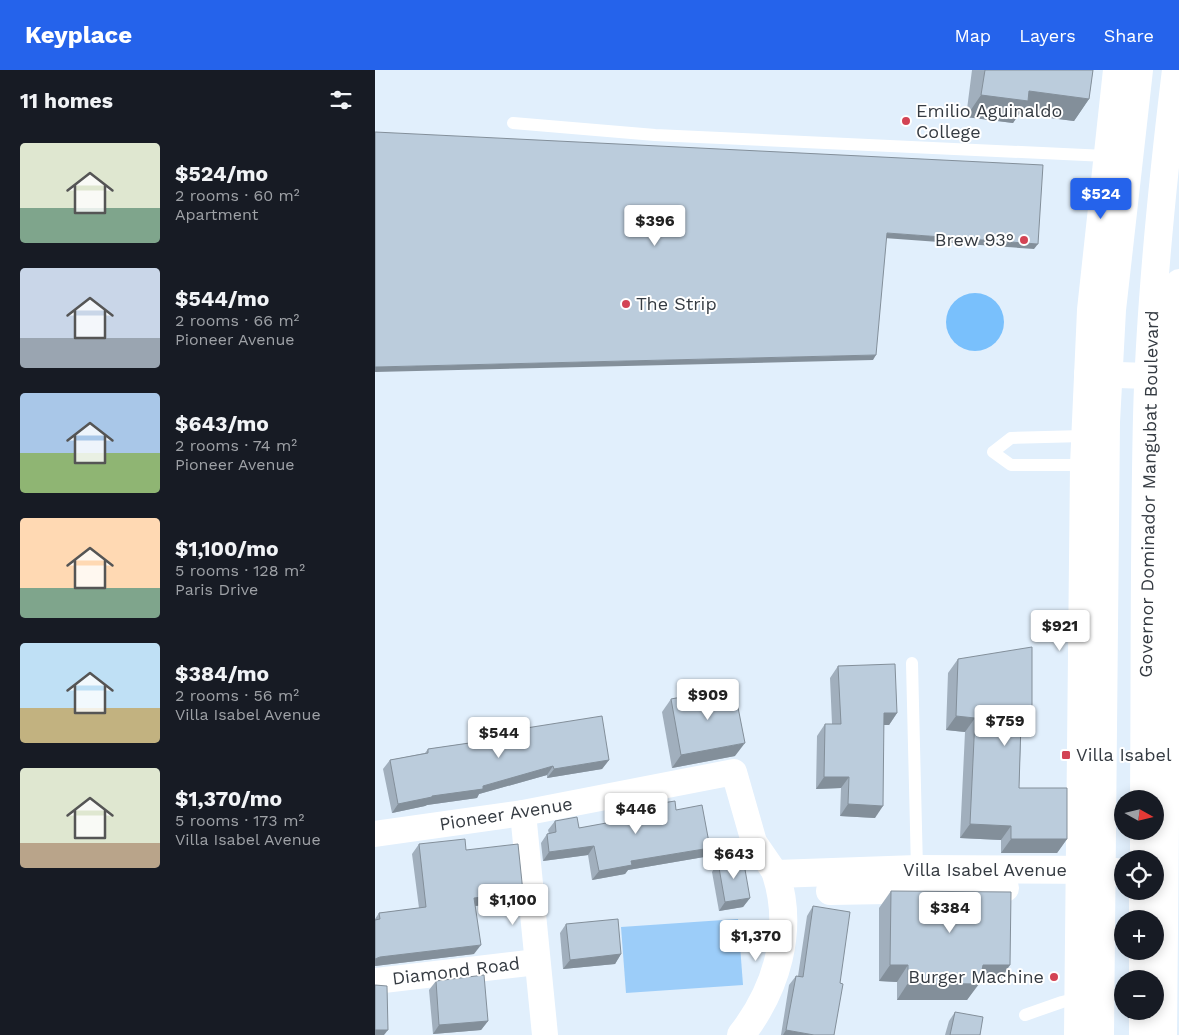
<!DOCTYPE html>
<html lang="en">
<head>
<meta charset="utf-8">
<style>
  :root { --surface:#171b24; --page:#20242c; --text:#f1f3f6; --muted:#9ea1a6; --accent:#2563eb }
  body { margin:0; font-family:"Work Sans",sans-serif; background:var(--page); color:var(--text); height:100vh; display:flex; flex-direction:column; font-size:19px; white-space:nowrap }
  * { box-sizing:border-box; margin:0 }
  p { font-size:16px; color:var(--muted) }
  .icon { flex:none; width:28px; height:28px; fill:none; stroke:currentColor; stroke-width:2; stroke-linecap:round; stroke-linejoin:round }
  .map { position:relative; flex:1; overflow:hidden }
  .side { display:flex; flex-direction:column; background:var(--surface); width:375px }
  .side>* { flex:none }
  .needle { width:32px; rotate:98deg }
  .buttons { position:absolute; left:739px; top:720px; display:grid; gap:10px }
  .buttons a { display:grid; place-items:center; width:50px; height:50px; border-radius:50%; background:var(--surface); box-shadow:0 2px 12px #0003; font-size:25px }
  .price { position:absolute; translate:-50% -42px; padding:0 11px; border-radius:5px; background:#fff; color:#222; font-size:16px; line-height:32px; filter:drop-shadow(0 1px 2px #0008) }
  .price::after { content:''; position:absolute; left:50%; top:30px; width:15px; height:11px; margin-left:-8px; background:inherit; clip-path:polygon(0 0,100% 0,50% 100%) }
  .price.on { background:var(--accent); color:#fff }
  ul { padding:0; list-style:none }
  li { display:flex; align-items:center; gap:15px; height:125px; padding:0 20px }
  li span { display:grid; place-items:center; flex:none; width:140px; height:100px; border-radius:5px; color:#555 }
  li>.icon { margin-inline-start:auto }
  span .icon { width:60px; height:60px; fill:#fffc; stroke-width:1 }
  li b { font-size:21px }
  h2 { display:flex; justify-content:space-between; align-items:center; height:60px; padding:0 20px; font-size:21px }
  header { display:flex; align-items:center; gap:30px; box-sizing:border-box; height:70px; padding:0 25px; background:var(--accent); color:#fff }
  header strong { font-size:24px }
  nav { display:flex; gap:28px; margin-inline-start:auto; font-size:18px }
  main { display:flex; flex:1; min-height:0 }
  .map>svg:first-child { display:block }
</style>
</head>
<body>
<header>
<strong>Keyplace</strong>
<nav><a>Map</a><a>Layers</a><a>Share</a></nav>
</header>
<main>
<section class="side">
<h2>11 homes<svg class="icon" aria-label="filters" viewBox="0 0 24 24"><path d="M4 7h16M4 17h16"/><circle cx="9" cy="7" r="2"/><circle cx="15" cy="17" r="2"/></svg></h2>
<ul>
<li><span style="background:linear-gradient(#dfe7d0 65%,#7fa58c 0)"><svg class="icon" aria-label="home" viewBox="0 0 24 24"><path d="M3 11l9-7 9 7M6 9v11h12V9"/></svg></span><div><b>$524/mo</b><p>2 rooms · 60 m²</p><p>Apartment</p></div></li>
<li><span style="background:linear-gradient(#c9d6e8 70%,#9aa5b1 0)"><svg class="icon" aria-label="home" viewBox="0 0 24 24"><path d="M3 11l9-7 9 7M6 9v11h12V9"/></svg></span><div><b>$544/mo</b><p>2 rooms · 66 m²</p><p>Pioneer Avenue</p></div></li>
<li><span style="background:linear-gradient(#a9c7e8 60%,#8fb573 0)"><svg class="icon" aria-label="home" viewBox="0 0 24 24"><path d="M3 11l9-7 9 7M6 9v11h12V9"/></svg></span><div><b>$643/mo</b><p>2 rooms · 74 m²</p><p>Pioneer Avenue</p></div></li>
<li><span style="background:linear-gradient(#ffd9b3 70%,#7fa58c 0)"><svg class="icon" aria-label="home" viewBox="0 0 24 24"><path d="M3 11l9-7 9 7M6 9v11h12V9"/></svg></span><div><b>$1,100/mo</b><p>5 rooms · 128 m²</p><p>Paris Drive</p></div></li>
<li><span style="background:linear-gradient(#bfe0f5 65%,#c2b280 0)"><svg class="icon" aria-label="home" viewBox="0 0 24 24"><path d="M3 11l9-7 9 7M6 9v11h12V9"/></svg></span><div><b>$384/mo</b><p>2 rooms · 56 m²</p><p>Villa Isabel Avenue</p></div></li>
<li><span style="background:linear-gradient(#dfe7d0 75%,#b9a48a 0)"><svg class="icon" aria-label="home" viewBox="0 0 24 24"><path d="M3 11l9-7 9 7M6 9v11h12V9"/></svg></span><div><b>$1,370/mo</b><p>5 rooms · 173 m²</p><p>Villa Isabel Avenue</p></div></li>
</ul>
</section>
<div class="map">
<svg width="804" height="965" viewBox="0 0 804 965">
  <rect width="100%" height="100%" fill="#e1effc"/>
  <path fill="#9ccdf9" d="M363 849 368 915 251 923 246 857Z"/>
  <circle fill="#79c0fc" cx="600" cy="252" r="29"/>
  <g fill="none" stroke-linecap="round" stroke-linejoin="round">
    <g stroke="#fff" stroke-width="12">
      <path d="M138 53 280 65 731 86"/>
      <path d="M708 395H636L618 382 636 368 709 366"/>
      <path d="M537 593 542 799"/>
      <path d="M650 945 687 932 703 928"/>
    </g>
    <g stroke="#fff" stroke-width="26">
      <path d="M712 304 774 306"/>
      <path d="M148 743 170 965"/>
      <path d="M0 764 148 743 359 702 379 772 401 804"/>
      <path d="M0 911 162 892"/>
      <path d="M702 965 708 395 715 240 741 0"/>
      <path d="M789 965C790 814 792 662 794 511 795 412 794 311 804 212"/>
    </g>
    <g stroke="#fff" stroke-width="28">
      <path d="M769 729C770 601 769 474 772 347 775 231 787 115 801 0"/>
      <path d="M769 789V761"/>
      <path d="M455 821 630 818"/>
      <path d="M768 849V821"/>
      <path d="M768 909V881"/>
      <path d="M366 965C402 919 419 860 401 804L542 799 727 800 748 803"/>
      <path d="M725 965 731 352 737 240 764 0"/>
      <path d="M768 965V941"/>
    </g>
  </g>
  <g fill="#a1afbd">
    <path d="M597 0H718L714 29 699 51 644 44 638 53 591 47Z"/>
    <path d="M583 589 647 667H646L644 718 692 769 682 783H626V770L585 768 590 662 571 660 573 603Z"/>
    <path d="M463 596 522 643 514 655H509L500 748 465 746 466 718 441 719 442 666 450 654H457L455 608Z"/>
    <path d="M296 629 360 686 297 698 287 642Z"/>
    <path d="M145 659 234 690 227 699 172 708V705L104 724 102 728 52 735 50 736 17 743 8 699 15 690 50 683 53 679 114 670 120 661Z"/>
    <path d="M262 737 301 740 329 787 253 800 250 804 217 810 213 785 168 791 166 773 172 764H174L173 760 180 751 204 758 256 749 255 746Z"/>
    <path d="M44 774 91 780 141 831 100 836 99 884 0 896V849L4 843 44 838 37 784Z"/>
    <path d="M343 792 375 828 368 837 344 841 337 802Z"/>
    <path d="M516 821 624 912H604L592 930H522V912L504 911V838Z"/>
    <path d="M438 836 465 913 459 965H406L414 915 421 906H423L432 846Z"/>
    <path d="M191 854 246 884 240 894 188 899 185 863Z"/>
    <path d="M61 911 113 951 106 960 58 964 54 920Z"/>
    <path d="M580 942 605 965H570L574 951Z"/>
  </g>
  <g fill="#838f9a">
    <path d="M654 21 714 29 699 51 644 44 638 53 591 47 606 25Z"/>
    <path d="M512 163 663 174 659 179 509 168Z"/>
    <path d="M501 285 498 290 0 302V297Z"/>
    <path d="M509 643H522L514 655H501Z"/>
    <path d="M581 646 600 648 590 662 571 660Z"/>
    <path d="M646 652 657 653 647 667 637 666Z"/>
    <path d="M370 673 360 686 297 698 306 685Z"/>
    <path d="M234 690 227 699 172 708 179 699Z"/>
    <path d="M178 696 172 705 104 724 102 728 52 735 50 736 17 743 23 734 57 726 108 716Z"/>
    <path d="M449 707H474L466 718 441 719Z"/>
    <path d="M473 734 508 736 500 748 465 746Z"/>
    <path d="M595 754 636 756 626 770 585 768Z"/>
    <path d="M636 769H692L682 783H626Z"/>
    <path d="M219 776 213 785 168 791 174 782Z"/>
    <path d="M335 778 329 787 253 800 250 804 217 810 224 801 256 791Z"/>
    <path d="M148 822 141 831 92 837 99 828Z"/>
    <path d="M375 828 368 837 344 841 350 832Z"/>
    <path d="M106 875 99 884 0 896V889L5 887Z"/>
    <path d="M246 884 240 894 188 899 195 890Z"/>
    <path d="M515 895H533L522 912 504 911Z"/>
    <path d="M608 895H635L624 912H597Z"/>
    <path d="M533 913 604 914 592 930H522Z"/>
    <path d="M113 951 106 960 58 964 64 955Z"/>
    <path d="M0 960H13L9 965H0Z"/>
    <path d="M411 960 439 965H408Z"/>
  </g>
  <g fill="#bbccdc" stroke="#838f9a">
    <path d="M610 0H718L714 29 654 21 653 31 606 25Z"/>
    <path d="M0 62 668 95 663 174 512 163 501 285 0 297Z"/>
    <path d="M657 577V653L646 652 644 718H692V769H636V756L595 754 600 648 581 646 583 589Z"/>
    <path d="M520 594 522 643H509L508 736 473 734 474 707H449L450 654H466L463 596Z"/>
    <path d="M359 617 370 673 306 685 296 629Z"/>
    <path d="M227 646 234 690 179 699 178 696 108 716V719L57 726V727L23 734 15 690 53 683V679L122 669 120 661 144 654 145 659Z"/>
    <path d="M300 731 301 740 327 735 335 778 256 791 257 795 224 801 219 776 174 782 172 764 181 762 180 751 202 747 204 758 264 747 262 737Z"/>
    <path d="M90 769 91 780 143 774 148 822 99 828 106 875 5 887 0 889V850L5 849 4 843 51 837 44 774Z"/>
    <path d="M368 788 375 828 350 832 343 792Z"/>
    <path d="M516 821 636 822 635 895H608L604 914 533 913V895H515Z"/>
    <path d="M438 836 475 842 465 913 468 914 459 965H439L411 960 421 906 428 907Z"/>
    <path d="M243 849 246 884 195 890 191 854Z"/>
    <path d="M109 905 113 951 64 955 61 911Z"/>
    <path d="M0 915 12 916 13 960H0Z"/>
    <path d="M580 942 608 947 605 965H575Z"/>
  </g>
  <g fill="#d34354" stroke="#fff" stroke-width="2">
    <circle cx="531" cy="51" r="5"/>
    <circle cx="649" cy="170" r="5"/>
    <circle cx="251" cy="234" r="5"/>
    <rect x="686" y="680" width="10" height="10" rx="2.5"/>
    <circle cx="679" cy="907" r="5"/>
  </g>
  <g text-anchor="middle" stroke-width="4" stroke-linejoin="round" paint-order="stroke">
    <g font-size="18" fill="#353b42" stroke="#fff" text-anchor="start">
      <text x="541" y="47">Emilio Aguinaldo<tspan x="541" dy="21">College</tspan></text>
      <text x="639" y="176" text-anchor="end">Brew 93°</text>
      <text x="261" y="240">The Strip</text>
      <text x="701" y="691">Villa Isabel</text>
      <text x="669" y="913" text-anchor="end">Burger Machine</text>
    </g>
    <g font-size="18" fill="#353b42" stroke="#fff">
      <text transform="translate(774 424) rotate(-89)" y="6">Governor Dominador Mangubat Boulevard</text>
      <text transform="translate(131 744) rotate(-9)" y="6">Pioneer Avenue</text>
      <text x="610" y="806">Villa Isabel Avenue</text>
      <text transform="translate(81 901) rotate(-7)" y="6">Diamond Road</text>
    </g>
  </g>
</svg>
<div class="buttons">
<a><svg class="needle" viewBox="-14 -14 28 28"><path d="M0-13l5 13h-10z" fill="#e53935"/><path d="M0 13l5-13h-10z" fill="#9ea1a6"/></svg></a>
<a><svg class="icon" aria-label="locate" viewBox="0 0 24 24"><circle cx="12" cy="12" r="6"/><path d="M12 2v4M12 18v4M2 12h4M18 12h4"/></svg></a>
<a>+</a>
<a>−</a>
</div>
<b class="price on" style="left:726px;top:150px">$524</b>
<b class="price" style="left:280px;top:177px">$396</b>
<b class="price" style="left:685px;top:582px">$921</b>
<b class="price" style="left:333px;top:651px">$909</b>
<b class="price" style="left:630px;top:677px">$759</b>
<b class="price" style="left:124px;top:689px">$544</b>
<b class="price" style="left:261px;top:765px">$446</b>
<b class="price" style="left:359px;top:810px">$643</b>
<b class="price" style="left:138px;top:856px">$1,100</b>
<b class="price" style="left:575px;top:864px">$384</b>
<b class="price" style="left:381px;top:892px">$1,370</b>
</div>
</main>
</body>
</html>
